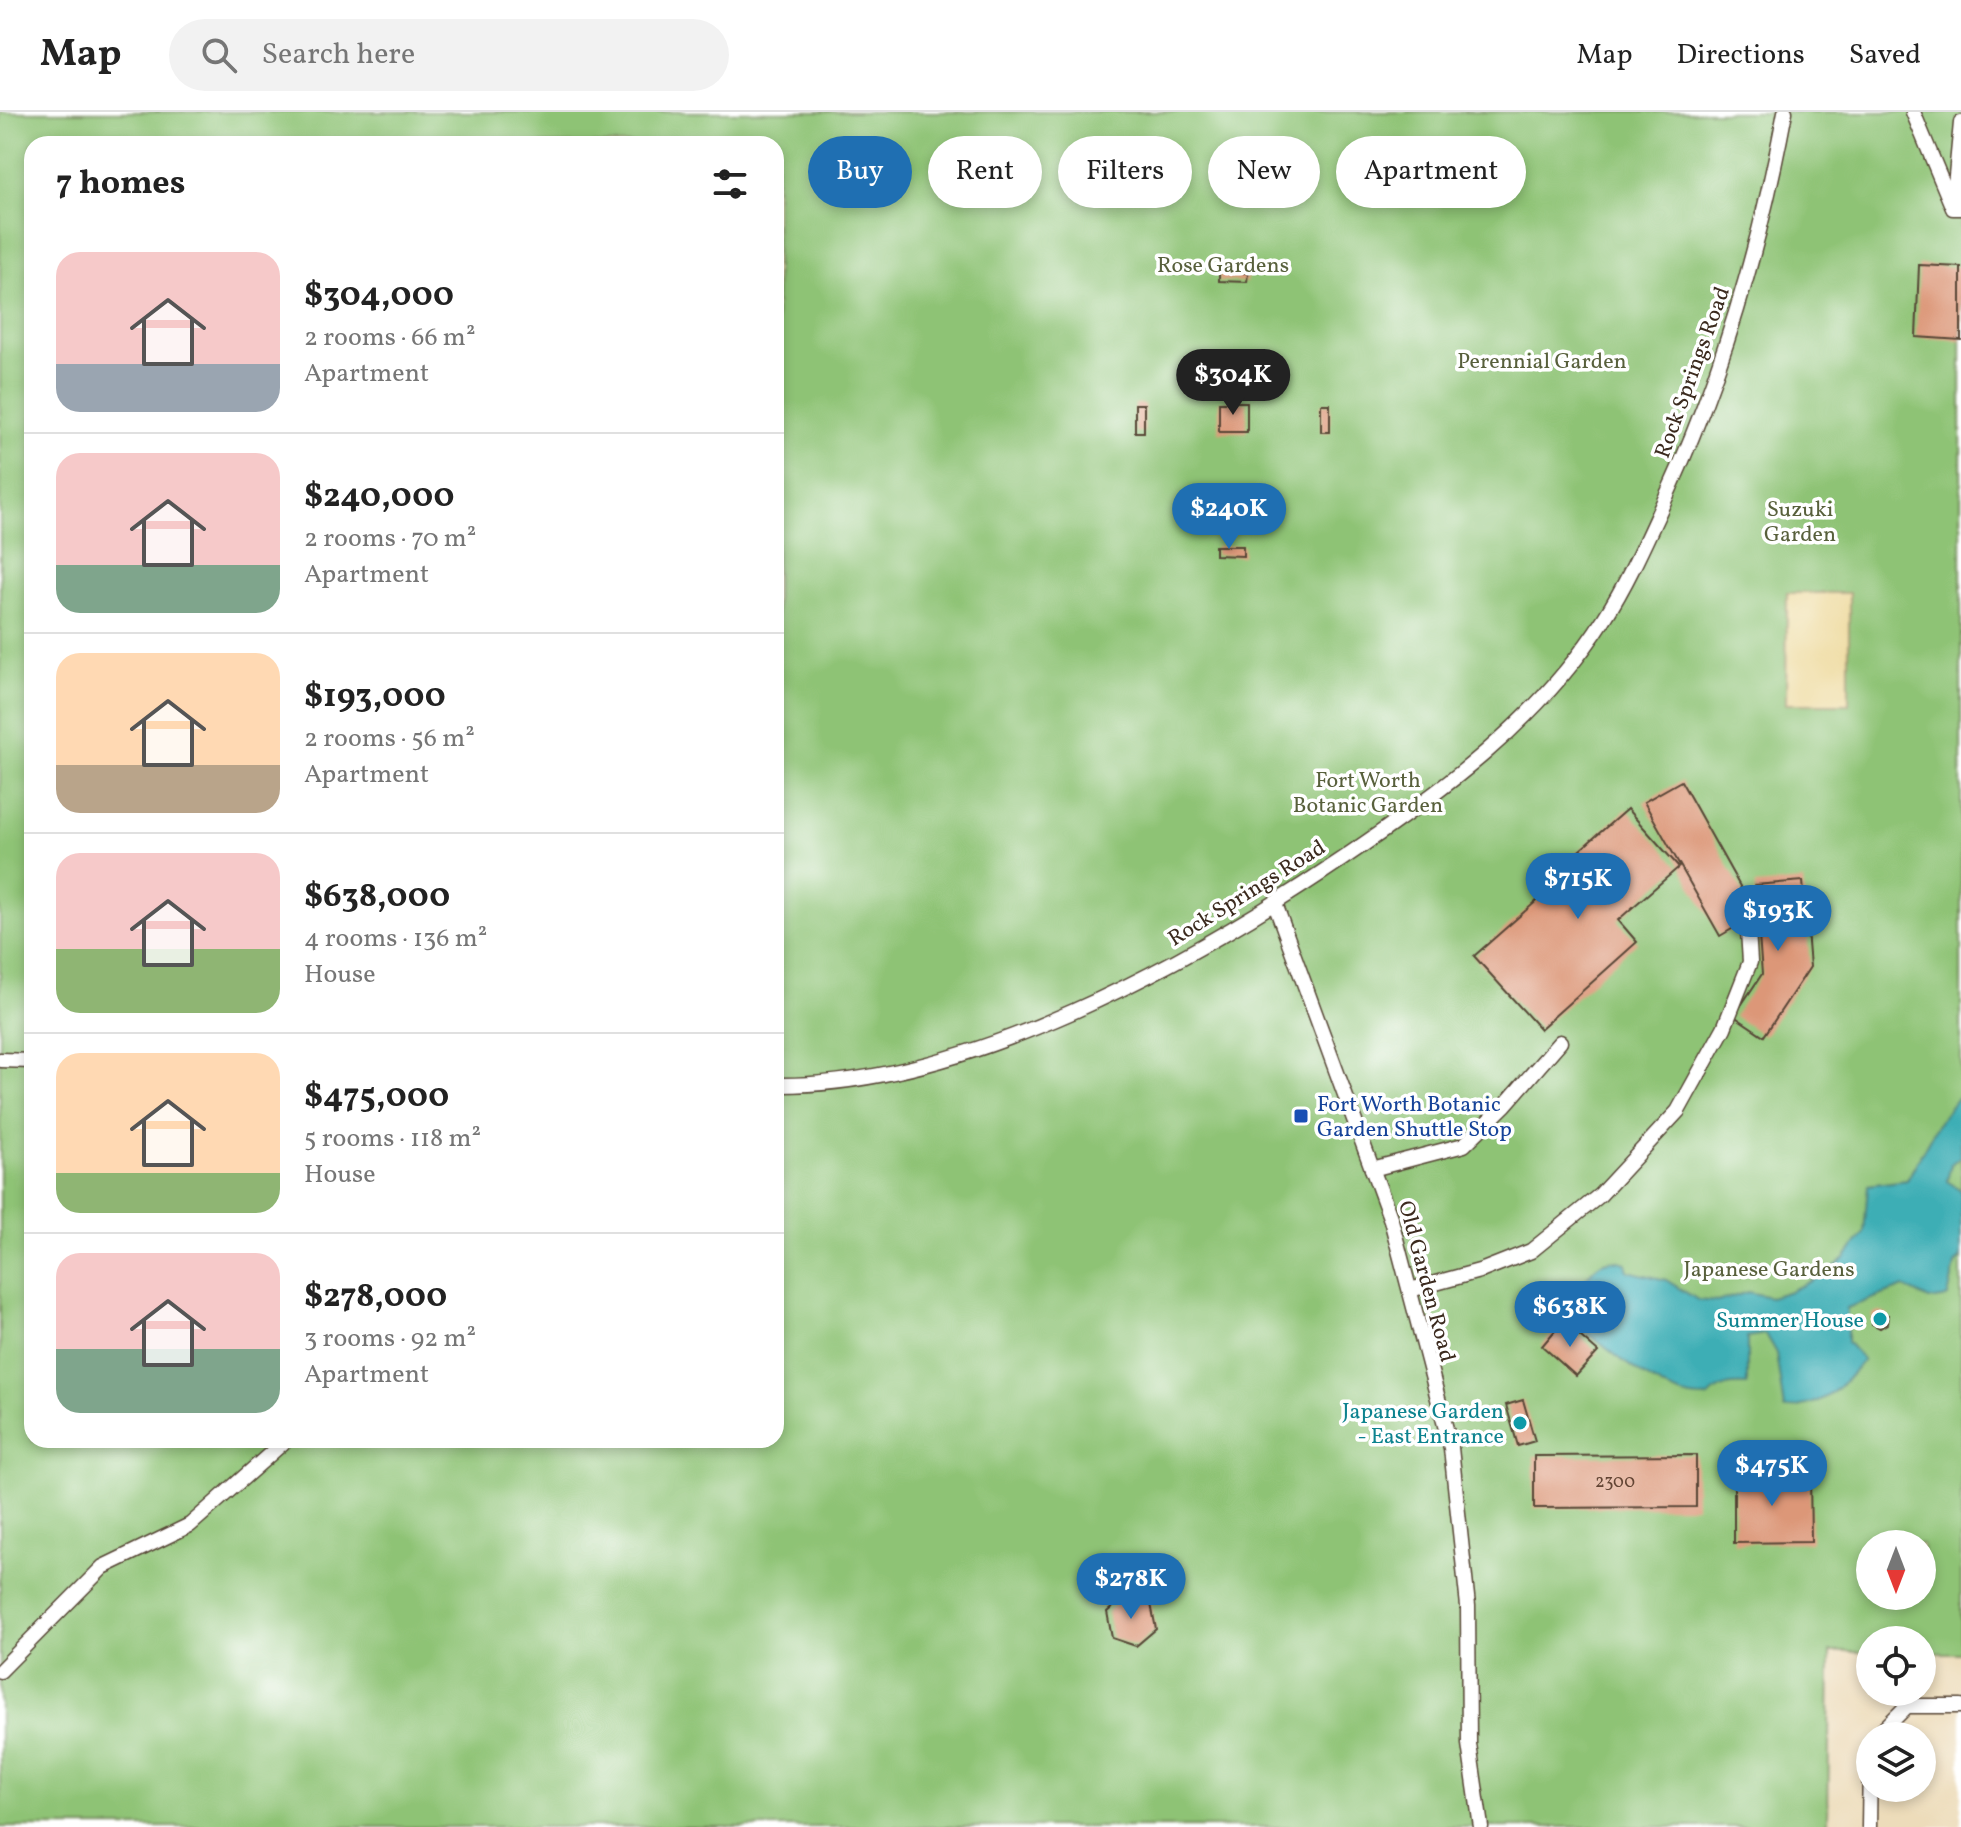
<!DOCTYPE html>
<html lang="en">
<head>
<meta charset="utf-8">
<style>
  :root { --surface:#fff; --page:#f2f2f2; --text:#222; --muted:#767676; --line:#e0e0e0; --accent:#1f6fb2 }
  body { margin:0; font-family:Vollkorn,serif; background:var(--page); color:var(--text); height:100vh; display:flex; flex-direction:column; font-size:30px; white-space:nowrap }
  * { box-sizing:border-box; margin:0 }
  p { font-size:26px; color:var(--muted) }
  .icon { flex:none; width:44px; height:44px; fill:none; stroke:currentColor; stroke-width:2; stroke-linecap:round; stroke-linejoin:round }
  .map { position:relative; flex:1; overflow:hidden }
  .panel { position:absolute; left:24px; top:24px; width:760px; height:1312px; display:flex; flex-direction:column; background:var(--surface); border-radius:24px; box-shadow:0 4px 12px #0003 }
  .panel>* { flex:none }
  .hud { position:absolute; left:808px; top:24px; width:760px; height:72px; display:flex; gap:16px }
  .needle { width:52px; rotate:180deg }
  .controls { position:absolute; left:1856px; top:1418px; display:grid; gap:16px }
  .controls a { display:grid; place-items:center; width:80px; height:80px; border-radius:50%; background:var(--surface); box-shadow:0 4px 12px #0003; font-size:40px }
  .price { position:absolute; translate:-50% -68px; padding:0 18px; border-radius:28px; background:var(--accent); color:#fff; font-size:26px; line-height:52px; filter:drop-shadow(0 2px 4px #0008) }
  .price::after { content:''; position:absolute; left:50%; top:48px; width:24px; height:18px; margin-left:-12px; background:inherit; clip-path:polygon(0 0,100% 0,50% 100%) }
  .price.current { background:#222; color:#fff }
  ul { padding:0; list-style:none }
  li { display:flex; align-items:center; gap:24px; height:200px; padding:0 32px }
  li+li { border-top:2px solid var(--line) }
  li span { display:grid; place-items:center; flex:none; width:224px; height:160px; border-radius:24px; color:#555 }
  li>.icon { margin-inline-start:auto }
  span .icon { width:96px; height:96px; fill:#fffc; stroke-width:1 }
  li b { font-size:34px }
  h2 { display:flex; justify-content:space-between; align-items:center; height:96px; padding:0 32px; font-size:34px }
  .pill { padding:0 28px; border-radius:36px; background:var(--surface); box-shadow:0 4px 12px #0003; font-size:28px; line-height:72px }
  .pill.current { background:var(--accent); color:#fff }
  header { display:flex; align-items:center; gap:48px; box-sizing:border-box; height:112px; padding:0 40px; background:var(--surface); border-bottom:2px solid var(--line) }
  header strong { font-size:38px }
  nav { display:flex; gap:44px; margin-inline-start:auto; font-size:28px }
  .search { width:560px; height:72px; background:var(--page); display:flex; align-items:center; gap:20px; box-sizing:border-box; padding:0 28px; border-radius:44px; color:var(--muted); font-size:30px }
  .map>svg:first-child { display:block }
</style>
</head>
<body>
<header>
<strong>Map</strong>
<div class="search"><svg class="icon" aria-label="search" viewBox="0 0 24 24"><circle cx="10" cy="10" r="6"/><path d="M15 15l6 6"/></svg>Search here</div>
<nav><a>Map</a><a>Directions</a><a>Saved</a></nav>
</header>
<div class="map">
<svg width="1961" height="1715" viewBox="0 0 1961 1715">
  <rect width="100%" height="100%" fill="#fff"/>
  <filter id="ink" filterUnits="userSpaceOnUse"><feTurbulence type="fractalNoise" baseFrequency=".0125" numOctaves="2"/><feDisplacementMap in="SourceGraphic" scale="16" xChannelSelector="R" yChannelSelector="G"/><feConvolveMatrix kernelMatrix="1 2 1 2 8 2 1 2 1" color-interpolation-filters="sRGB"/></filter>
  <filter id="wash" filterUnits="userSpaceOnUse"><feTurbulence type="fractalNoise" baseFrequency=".006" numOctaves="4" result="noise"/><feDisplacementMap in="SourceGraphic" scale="32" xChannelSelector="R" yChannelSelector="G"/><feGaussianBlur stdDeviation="1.8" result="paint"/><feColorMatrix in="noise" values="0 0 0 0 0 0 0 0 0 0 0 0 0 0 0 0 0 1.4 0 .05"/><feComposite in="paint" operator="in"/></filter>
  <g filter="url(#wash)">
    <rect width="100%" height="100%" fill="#eddcba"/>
    <path fill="#8ec375" stroke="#64764a" stroke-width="2" fill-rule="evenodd" d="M0 0H1961V1541H1922V1528H1870V1540H1830L1828 1715H0ZM32 32H776V1328H32ZM1870 1432H1922V1484H1870Z"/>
    <path fill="#eeda9e" stroke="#94825e" stroke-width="2" d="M1787 481H1849V592H1786Z"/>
    <path fill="#3daeb5" stroke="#3c6c6a" stroke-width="2" d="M1961 981V1044L1951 1052 1947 1069 1961 1078V1145L1955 1152 1948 1185 1929 1188 1904 1175 1847 1196V1230L1863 1248C1837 1280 1826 1292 1784 1297L1776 1241 1765 1222 1747 1225V1273C1730 1272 1721 1273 1709 1285 1668 1294 1603 1232 1573 1209L1567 1194C1585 1172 1593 1139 1626 1151L1628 1159 1666 1168 1698 1188 1717 1190 1748 1180 1770 1185 1790 1179 1826 1162 1845 1146 1864 1121 1868 1073 1907 1068 1938 1011Z"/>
    <g id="blocks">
      <g fill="#dc9778">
        <path d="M1919 153 1961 155V228L1916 225Z"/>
        <path d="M1219 159 1248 161 1247 170 1219 169Z"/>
        <rect x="1219" y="290" width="28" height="30"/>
        <rect x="1135" y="292" width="9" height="28"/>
        <rect x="1321" y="292" width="9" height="28"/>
        <path d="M1215 434H1243V444L1215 443Z"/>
        <path d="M1681 669 1756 803 1720 824 1644 690Z"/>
        <path d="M1627 697 1679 755 1618 808 1637 830 1540 917 1474 844 1556 772 1549 765Z"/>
        <path d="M1803 769 1810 855 1764 924 1734 904 1762 862 1755 773Z"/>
        <path d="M1880 1200 1888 1203 1887 1212 1880 1216 1872 1212 1873 1202Z"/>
        <path d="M1563 1209 1598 1240 1576 1264 1542 1234Z"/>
        <path d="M1523 1288 1535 1329 1518 1334 1506 1293Z"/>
        <path d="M1696 1343V1395L1534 1396V1344Z"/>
        <path d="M1810 1361 1811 1430 1734 1431V1362Z"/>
        <path d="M1127 1483 1151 1492 1156 1517 1136 1534 1112 1526 1107 1500Z"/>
      </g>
    </g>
  </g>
  <g filter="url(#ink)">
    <use href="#blocks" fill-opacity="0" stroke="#564535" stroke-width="2"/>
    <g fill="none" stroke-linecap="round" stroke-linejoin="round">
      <defs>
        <g id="service">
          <path d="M1913 0 1953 96H1961"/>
          <path d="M1953 95 1961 11"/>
          <path d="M1275 792 1391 1108 1451 1336 1468 1494 1469 1632 1481 1715"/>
          <path d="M0 948 32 949"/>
          <path d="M776 973C965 975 1189 851 1342 747 1440 681 1539 609 1604 507 1629 468 1647 426 1666 385 1723 261 1760 134 1785 0"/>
          <path d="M1372 1057 1464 1033 1505 993 1560 930"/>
          <path d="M1410 1178 1483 1158 1531 1139 1600 1083 1678 999 1724 916 1750 850 1748 818"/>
          <path d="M0 1559 103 1455 190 1413 286 1328"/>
          <path d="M1877 1624 1907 1594H1961"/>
          <path d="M1869 1715 1870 1647"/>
        </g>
      </defs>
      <use href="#service" stroke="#564535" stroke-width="17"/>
      <use href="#service" stroke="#fff" stroke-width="14"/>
    </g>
  </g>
  <rect fill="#1a4fb4" stroke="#fff" stroke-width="3" x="1293" y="996" width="16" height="16" rx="4"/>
  <g fill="#0f9aa8" stroke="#fff" stroke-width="3">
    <circle cx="1880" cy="1207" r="8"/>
    <circle cx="1520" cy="1311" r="8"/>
  </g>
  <g text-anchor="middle" stroke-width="7" stroke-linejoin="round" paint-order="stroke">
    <g font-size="18" fill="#634534">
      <text x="1615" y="1375">2300</text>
    </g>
    <g font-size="22" fill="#58603c" stroke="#fff">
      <text x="1223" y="160">Rose Gardens</text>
      <text x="1542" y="256">Perennial Garden</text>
      <text x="1800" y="404">Suzuki<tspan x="1800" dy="25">Garden</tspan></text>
      <text x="1368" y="675">Fort Worth<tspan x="1368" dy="25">Botanic Garden</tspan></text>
      <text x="1769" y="1164">Japanese Gardens</text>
    </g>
    <g font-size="22" fill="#3b2a1e" stroke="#fff">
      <text transform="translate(1691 260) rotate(-70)" y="8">Rock Springs Road</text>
      <text transform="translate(1246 780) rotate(-32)" y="8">Rock Springs Road</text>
      <text transform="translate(1428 1169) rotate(75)" y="8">Old Garden Road</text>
    </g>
    <g font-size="22" fill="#164399" stroke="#fff" text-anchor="start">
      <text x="1317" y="999">Fort Worth Botanic<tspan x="1317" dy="25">Garden Shuttle Stop</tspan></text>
    </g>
    <g font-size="22" fill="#0d838f" stroke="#fff" text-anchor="end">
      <text x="1864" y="1215">Summer House</text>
      <text x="1504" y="1306">Japanese Garden<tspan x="1504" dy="25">- East Entrance</tspan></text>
    </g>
  </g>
</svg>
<div class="controls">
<a><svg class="needle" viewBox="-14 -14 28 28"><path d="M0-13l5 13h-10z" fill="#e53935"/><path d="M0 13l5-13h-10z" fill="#767676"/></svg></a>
<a><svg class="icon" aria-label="locate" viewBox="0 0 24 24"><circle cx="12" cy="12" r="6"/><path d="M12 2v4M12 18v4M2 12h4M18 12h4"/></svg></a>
<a><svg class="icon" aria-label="layers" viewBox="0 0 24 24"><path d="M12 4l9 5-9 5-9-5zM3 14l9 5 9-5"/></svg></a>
</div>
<b class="price current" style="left:1233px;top:305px">$304K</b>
<b class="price" style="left:1229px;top:439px">$240K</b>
<b class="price" style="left:1578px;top:809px">$715K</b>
<b class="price" style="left:1778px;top:841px">$193K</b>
<b class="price" style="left:1570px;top:1237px">$638K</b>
<b class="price" style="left:1772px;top:1396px">$475K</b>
<b class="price" style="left:1131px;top:1509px">$278K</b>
<div class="hud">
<a class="pill current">Buy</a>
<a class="pill">Rent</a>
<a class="pill">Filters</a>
<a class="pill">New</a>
<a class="pill">Apartment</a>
</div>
<section class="panel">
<h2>7 homes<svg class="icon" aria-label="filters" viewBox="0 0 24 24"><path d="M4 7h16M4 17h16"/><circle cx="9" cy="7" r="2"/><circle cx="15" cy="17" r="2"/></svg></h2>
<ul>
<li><span style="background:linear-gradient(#f6c9c9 70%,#9aa5b1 0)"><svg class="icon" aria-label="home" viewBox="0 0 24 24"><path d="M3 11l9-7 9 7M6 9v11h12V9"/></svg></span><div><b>$304,000</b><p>2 rooms · 66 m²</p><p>Apartment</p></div></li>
<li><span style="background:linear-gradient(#f6c9c9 70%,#7fa58c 0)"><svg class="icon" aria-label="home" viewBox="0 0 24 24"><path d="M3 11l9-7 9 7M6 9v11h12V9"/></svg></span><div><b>$240,000</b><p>2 rooms · 70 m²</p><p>Apartment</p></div></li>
<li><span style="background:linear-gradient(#ffd9b3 70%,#b9a48a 0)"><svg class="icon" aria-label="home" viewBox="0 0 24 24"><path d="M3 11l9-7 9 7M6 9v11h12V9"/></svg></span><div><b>$193,000</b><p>2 rooms · 56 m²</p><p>Apartment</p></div></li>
<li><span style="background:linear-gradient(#f6c9c9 60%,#8fb573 0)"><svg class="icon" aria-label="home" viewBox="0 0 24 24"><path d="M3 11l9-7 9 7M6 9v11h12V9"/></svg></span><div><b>$638,000</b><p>4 rooms · 136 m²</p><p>House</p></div></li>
<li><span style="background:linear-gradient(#ffd9b3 75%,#8fb573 0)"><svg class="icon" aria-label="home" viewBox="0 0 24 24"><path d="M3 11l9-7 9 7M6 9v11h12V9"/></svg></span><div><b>$475,000</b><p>5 rooms · 118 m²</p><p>House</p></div></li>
<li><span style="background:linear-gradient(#f6c9c9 60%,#7fa58c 0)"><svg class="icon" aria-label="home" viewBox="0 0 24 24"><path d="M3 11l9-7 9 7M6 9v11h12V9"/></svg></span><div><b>$278,000</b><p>3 rooms · 92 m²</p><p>Apartment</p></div></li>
</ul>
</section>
</div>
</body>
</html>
